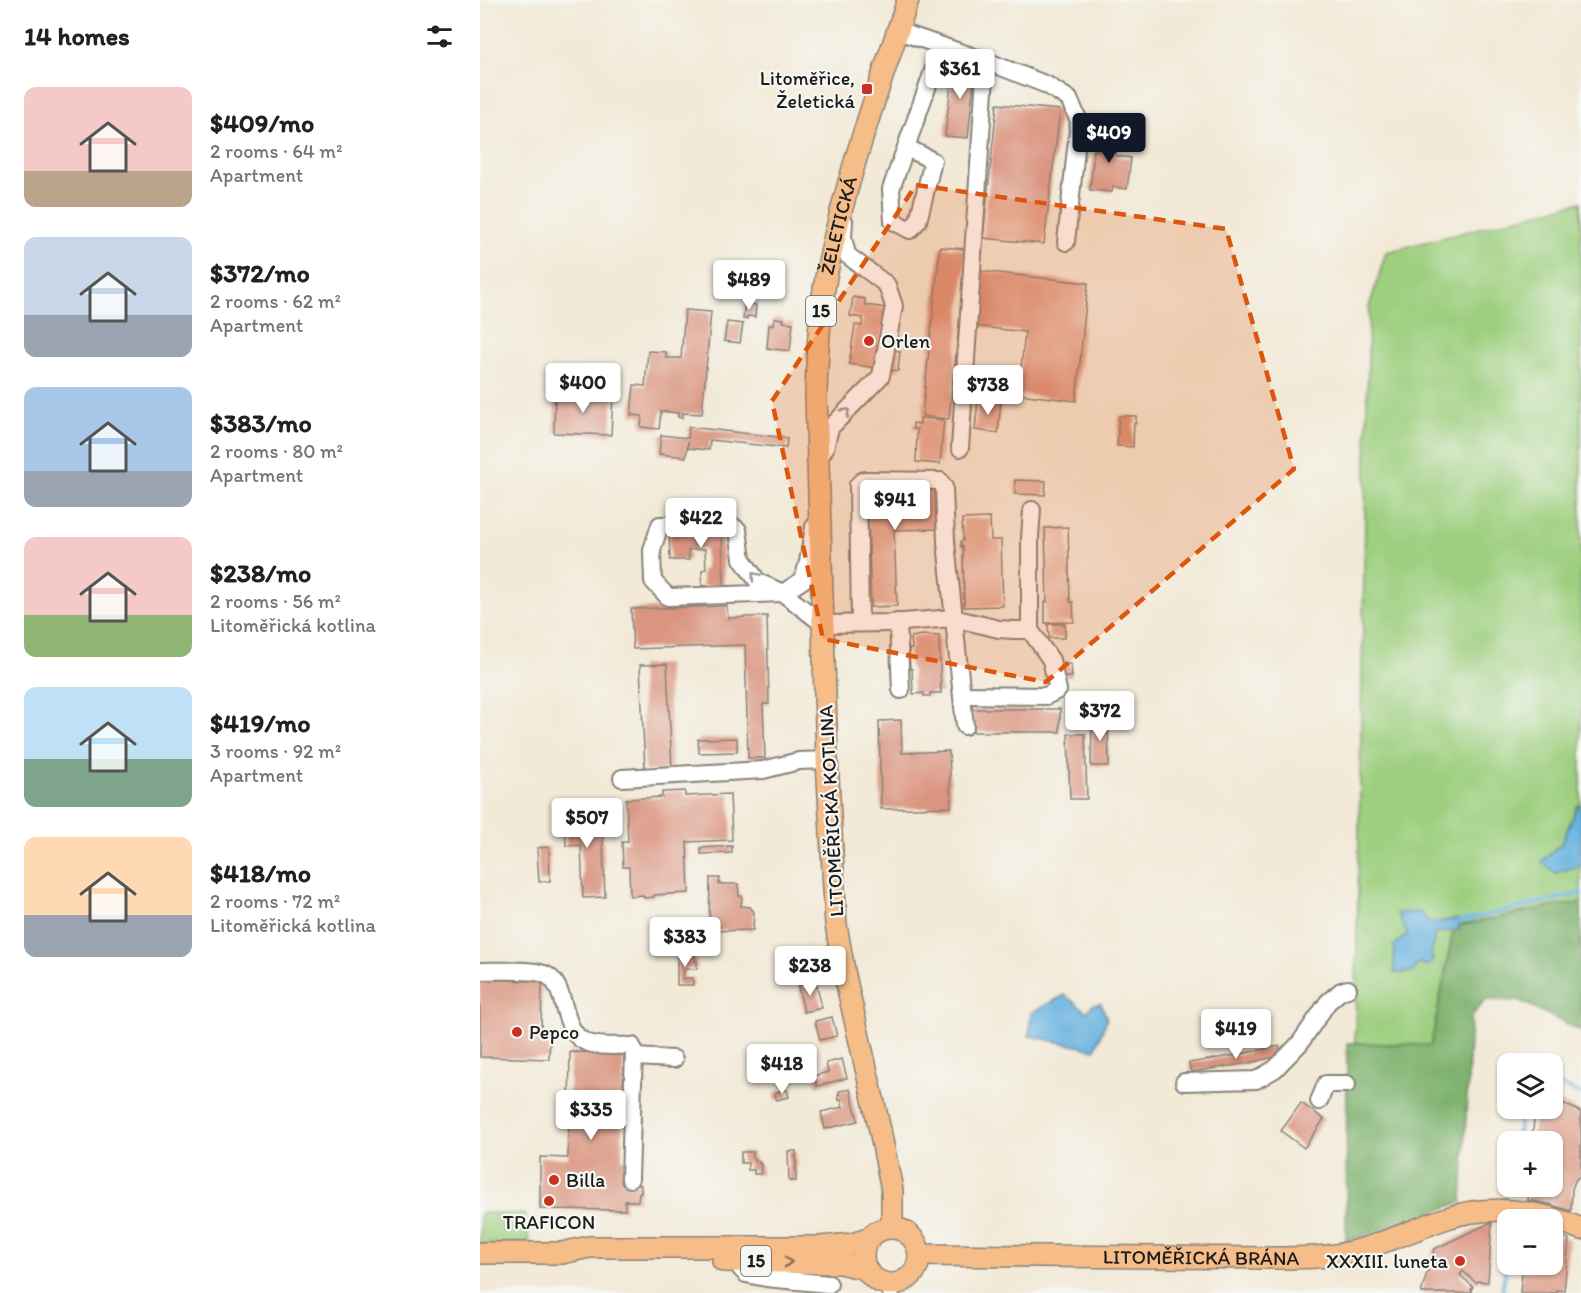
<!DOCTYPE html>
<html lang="en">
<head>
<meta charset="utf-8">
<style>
  :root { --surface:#fff; --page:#f2f2f2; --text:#202124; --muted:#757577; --accent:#111827 }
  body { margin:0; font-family:Itim,sans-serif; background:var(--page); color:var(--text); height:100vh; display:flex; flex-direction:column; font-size:22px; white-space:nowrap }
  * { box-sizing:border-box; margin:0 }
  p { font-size:20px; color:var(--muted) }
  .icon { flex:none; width:33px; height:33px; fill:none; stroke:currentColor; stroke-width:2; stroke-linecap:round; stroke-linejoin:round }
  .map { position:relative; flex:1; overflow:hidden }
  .details { display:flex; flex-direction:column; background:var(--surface); width:480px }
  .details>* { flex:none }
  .fabs { position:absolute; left:1017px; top:1053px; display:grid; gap:12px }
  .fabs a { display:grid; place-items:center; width:66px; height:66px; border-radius:12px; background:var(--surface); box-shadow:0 2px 4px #0004; font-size:30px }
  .price { position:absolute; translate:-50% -51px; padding:0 14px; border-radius:6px; background:#fff; color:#222; font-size:20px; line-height:39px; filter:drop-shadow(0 2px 3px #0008) }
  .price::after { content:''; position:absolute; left:50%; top:36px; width:18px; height:14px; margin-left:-9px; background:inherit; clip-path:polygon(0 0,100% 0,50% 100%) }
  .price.current { background:var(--accent); color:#fff }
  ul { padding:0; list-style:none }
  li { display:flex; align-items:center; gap:18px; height:150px; padding:0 24px }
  li span { display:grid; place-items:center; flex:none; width:168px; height:120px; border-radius:12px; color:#555 }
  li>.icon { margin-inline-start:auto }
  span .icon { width:72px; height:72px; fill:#fffc; stroke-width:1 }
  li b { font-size:26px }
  h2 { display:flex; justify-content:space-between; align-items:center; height:72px; padding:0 24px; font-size:26px }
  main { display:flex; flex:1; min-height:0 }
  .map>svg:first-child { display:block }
</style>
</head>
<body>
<main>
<section class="details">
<h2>14 homes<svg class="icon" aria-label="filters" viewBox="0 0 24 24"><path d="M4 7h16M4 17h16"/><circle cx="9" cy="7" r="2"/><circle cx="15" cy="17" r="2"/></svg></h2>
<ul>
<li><span style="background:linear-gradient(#f6c9c9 70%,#b9a48a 0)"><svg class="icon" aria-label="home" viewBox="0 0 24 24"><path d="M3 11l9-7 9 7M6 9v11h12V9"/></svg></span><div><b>$409/mo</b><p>2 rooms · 64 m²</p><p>Apartment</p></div></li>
<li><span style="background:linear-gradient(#c9d6e8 65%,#9aa5b1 0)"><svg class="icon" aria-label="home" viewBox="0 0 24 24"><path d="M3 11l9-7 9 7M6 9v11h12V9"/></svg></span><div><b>$372/mo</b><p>2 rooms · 62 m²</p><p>Apartment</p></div></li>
<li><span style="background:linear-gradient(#a9c7e8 70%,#9aa5b1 0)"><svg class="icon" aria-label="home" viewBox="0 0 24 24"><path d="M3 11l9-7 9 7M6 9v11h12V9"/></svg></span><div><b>$383/mo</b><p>2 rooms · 80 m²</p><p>Apartment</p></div></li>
<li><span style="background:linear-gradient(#f6c9c9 65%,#8fb573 0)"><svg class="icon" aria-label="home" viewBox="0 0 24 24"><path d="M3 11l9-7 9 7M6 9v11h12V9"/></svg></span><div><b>$238/mo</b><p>2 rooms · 56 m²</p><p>Litoměřická kotlina</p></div></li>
<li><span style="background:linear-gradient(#bfe0f5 60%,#7fa58c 0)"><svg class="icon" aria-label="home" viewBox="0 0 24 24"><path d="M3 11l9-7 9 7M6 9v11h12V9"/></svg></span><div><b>$419/mo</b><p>3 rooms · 92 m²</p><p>Apartment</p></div></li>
<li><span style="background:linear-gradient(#ffd9b3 65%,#9aa5b1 0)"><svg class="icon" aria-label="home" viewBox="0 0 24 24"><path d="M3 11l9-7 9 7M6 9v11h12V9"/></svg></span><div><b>$418/mo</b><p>2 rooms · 72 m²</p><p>Litoměřická kotlina</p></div></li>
</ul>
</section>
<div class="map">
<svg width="1101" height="1293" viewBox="0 0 1101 1293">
  <rect width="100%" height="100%" fill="#f6f6f2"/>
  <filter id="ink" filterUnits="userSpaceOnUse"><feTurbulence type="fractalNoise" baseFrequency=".0167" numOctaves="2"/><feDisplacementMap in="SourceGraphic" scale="12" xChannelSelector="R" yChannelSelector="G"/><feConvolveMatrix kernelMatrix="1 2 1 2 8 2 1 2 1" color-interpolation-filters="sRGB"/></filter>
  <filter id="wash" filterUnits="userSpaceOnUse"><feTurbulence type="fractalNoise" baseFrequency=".008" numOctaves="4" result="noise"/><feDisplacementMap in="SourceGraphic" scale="24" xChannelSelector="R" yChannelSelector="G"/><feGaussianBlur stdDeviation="1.35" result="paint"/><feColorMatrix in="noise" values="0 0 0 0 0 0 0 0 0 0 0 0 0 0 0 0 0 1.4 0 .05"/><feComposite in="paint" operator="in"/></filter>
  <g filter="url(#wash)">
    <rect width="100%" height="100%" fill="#f2e9d6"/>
    <g fill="#9dcf7f" stroke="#5c764e" stroke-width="1.5">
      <path d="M1101 202V903L1066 908 974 927 951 1045 875 1043 889 307 906 252Z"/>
      <path d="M0 1213 45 1214 49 1243 0 1244Z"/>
    </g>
    <path fill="#7eb26e" stroke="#4d6745" stroke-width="1.5" d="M1101 903V1031L1041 1001 1005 1000 991 1017 982 1202 866 1242 867 1043 951 1045 974 927 1073 906Z"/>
    <g fill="#67b2e0" stroke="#42677e" stroke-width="1.5">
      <path d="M1098 805 1101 807V865L1076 873 1061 862 1081 844Z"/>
      <path d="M940 912 950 923 978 919 979 930 955 933 951 957 953 959 951 964 947 966 940 963 937 965 933 972 914 973V945L927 935 924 927 917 913Z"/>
      <path d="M585 995 607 1012 612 1005 621 1003 627 1019 615 1050 549 1036 551 1013Z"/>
    </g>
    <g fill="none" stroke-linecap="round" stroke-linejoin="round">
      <g stroke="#67b2e0" stroke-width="4">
        <path d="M978 922 1101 893"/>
        <path d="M1072 1081 1101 1094"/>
        <path d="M1037 1142 1041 1108"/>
        <path d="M1022 1293 1026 1265"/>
      </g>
    </g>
    <g id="blocks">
      <g fill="#da947f">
        <path d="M474 57 485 58 484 70 495 71 488 138 465 136Z"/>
        <path d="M517 104 580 110 564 244 503 238Z"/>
        <path d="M620 127 639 129 636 156 651 158 647 189 633 187 632 192 610 190 614 150H618Z"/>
        <path d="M460 247 487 249 469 419 442 416Z"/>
        <path d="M500 271 608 283 596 401 538 394 545 332 494 326Z"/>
        <path d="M373 297 385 299V305L407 308 399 349 420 351 418 371 369 364 375 325 382 326 383 318 370 316Z"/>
        <path d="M265 303 276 305 275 317 267 316V319H263Z"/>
        <path d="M205 310 231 312 222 414 203 413 202 418 198 417V413L181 411 179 429 161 427 162 416 151 415 154 385 165 386 168 351 186 352V358H201Z"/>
        <path d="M294 318 304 319 303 322 313 323 310 351 287 348 289 325H293Z"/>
        <path d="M247 322 263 324 260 343 244 341Z"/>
        <path d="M75 393 133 395 131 435 74 433Z"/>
        <path d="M498 399 521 401 518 433 495 430Z"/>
        <path d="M639 416H656V423H654L653 447 637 446Z"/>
        <path d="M440 418 464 420 460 464 436 462 437 429H433V423L440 424Z"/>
        <path d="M209 427 307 438 306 448 230 440 229 450 208 448V441L206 457 179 454 181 435 208 438Z"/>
        <path d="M535 480 566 481 565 495 535 494Z"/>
        <path d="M456 484 457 529 414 530 417 606 391 607 387 487Z"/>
        <path d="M224 516H241L244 585 222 586V570L226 569 225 549 208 550 209 560H190L189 527 208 526V536L224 535Z"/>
        <path d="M510 518 511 540H521L523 606 484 607 483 546 481 547V541H483L482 519Z"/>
        <path d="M588 527 590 602H593L594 622 565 623V602H567L565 528Z"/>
        <path d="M247 606 248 618 287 616 289 704H283L285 758H268L265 645 153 649 151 609Z"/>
        <path d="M568 624H585V638H569Z"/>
        <path d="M442 635 459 636 461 693H450V696H444V693L433 694 432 669H430L429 649H432L431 637Z"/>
        <path d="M187 664 192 770 165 771 160 665Z"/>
        <path d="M581 664H591L592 677H581Z"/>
        <path d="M492 709H580V732H493Z"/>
        <path d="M612 718H628L629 766H611Z"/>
        <path d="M421 720 422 753 469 751 471 807 401 809 399 721Z"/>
        <path d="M588 734H605L607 799H590Z"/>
        <path d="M257 738V752L219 753 218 739Z"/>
        <path d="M205 791V796L250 794 252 840 207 842 209 893 174 895V897L164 898 163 895 150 896 149 867H143L142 842H148L146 799 182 797V792Z"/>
        <path d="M100 805V817L122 816 125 897 103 898 101 845 86 846 84 806Z"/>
        <path d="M252 846V853L221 854V848Z"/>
        <path d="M69 847 70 881 59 882 57 848Z"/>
        <path d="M230 878H240L239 884H258L259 896H262L261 906 270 907 274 912 273 930 229 931Z"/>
        <path d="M197 953H215V961H217V969H206L204 971 203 978H213V985H197Z"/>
        <path d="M0 980 62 981 61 1035H70L69 1059 0 1057Z"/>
        <path d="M336 982 342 1008 324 1012 318 986Z"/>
        <path d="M352 1017 357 1036 340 1040 335 1021Z"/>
        <path d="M799 1046 802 1055 769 1063 711 1072 709 1063 756 1055Z"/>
        <path d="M90 1052 144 1053 142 1159H146L145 1182H159V1185H161V1193H159L158 1201H145V1210L60 1209V1157L88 1158Z"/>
        <path d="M362 1059 367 1078 337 1086 334 1076 348 1072 346 1063Z"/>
        <path d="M370 1089 378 1121 345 1129 341 1112 363 1107 361 1099 359 1100 358 1094H360L359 1091Z"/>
        <path d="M307 1090 309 1097 296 1100 295 1092Z"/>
        <path d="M1072 1098 1101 1112V1174L1095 1181 1092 1189 1091 1211 1069 1204 1048 1200 1049 1186H1072V1142H1052L1055 1108H1072Z"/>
        <path d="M821 1103 844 1119 824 1148 801 1131Z"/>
        <path d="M308 1151H316V1181H309Z"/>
        <path d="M261 1152H273V1158H275V1161H279V1164H281V1174H274V1170H268V1163H261Z"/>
        <path d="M1012 1222 1008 1282 998 1281 996 1283 983 1271 980 1275 993 1287 991 1289 992 1293H941L954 1249Z"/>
        <path d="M1072 1233 1089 1239 1084 1291 1077 1290V1293H1040L1043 1264H1072Z"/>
      </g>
    </g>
  </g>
  <g filter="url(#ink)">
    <use href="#blocks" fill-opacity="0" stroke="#878279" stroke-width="1.5"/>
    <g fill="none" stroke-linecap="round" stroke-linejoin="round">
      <defs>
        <g id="minor">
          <path d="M418 31 506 61 567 85 589 99 599 121 586 242"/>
          <path d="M426 147 453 161 438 221 430 230 413 221 411 189 462 46"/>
          <path d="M480 448 506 61"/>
          <path d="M341 455 345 448 350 428 401 376 414 306 407 285 367 255 363 237 364 221"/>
          <path d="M334 527 328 562 323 580 303 593 278 582 262 559 258 530 248 523 180 525 172 550 173 581 188 597 303 593 343 624 411 623 473 618 519 629 533 630H550"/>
          <path d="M418 622 421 690"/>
          <path d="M380 623 378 485 382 481 385 480 460 481 464 487 466 542 485 726"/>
          <path d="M483 695 566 696 578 690 571 660 550 630V537L552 510"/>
          <path d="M142 778 283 770 319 761 347 760"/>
          <path d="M0 971C15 971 52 969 64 974 89 983 79 1031 106 1042 119 1048 138 1045 152 1046L154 1050 150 1179"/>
          <path d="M154 1057 194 1059"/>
          <path d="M704 1082 776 1080 795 1069 820 1043 848 1002 861 991 868 989"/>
          <path d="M839 1101 846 1084H867"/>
          <path d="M259 1261 261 1269 266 1274 286 1278 349 1284"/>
          <path d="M411 1293V1284"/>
        </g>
        <g id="major">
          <path id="s1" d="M412 1227V1190L400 1130 365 976 356 925 347 760 336 395C337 356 339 316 346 277 364 184 398 89 428 0"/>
          <circle cx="411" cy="1256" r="28"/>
          <path d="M0 1253H82L109 1247H340L372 1244 388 1239"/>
          <path id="s2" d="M439 1255 793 1258C819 1258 845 1258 871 1252 904 1244 935 1229 967 1218 1010 1204 1060 1210 1101 1229"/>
          <path d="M243 1261 360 1263 386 1269"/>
        </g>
      </defs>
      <use href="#minor" stroke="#878279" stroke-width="20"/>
      <use href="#major" stroke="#878279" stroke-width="24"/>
      <use href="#minor" stroke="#fff" stroke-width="16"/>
      <use href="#major" stroke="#f7bd88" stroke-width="21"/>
    </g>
    <defs><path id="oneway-chevron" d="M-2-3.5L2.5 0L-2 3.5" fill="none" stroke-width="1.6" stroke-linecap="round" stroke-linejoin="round" transform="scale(1.5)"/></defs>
    <g stroke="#999">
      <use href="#oneway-chevron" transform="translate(366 412) rotate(-44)"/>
      <use href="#oneway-chevron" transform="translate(275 576) rotate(-130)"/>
    </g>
    <use stroke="#8a6c52" href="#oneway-chevron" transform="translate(308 1262) rotate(1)"/>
  </g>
  <path fill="#de560d" fill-opacity="0.2" stroke="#de560d" stroke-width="4.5" stroke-dasharray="12 8" stroke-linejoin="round" d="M436 185 746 229 814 469 566 682 343 639 292 401Z"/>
  <g fill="#c8321e" stroke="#f6f6f2" stroke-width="2">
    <rect x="381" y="83" width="12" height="12" rx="3"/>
    <circle cx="389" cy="341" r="6"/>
    <circle cx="37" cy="1032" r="6"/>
    <circle cx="74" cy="1180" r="6"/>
    <circle cx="69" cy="1201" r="6"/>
    <circle cx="980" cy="1261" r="6"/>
  </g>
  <g text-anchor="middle" stroke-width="4.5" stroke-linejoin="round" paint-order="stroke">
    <g fill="#f6f6f2" stroke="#5d5d5c" stroke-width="1.5">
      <rect x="326" y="296" width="30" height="30" rx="4.5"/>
      <rect x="261" y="1246" width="30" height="30" rx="4.5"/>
    </g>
    <g font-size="18" font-weight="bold" fill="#1c1c1c">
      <text x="341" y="317">15</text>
      <text x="276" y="1267">15</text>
    </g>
    <g font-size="20" fill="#1c1c1c" stroke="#f6f6f2" text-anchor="start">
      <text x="375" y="85" text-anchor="end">Litoměřice,<tspan x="375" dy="23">Želetická</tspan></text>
      <text x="401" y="348">Orlen</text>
      <text x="49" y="1039">Pepco</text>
      <text x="86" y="1187">Billa</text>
      <text x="69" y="1229" text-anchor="middle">TRAFICON</text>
      <text x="968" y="1268" text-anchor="end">XXXIII. luneta</text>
    </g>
    <g font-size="20" fill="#1c1c1c" stroke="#f6f6f2">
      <text dy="7" stroke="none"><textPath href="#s1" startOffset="1010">ŽELETICKÁ</textPath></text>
      <text transform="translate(351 811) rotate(-93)" y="7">LITOMĚŘICKÁ KOTLINA</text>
      <text dy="7" stroke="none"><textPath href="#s2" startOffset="282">LITOMĚŘICKÁ BRÁNA</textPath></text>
    </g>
  </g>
</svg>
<div class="fabs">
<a><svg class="icon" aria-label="layers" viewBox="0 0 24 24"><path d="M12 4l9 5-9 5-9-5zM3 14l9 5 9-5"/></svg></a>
<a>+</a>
<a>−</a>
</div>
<b class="price" style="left:480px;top:100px">$361</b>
<b class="price current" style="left:629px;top:164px">$409</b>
<b class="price" style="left:269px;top:311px">$489</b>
<b class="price" style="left:103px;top:414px">$400</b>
<b class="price" style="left:508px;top:416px">$738</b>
<b class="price" style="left:415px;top:531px">$941</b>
<b class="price" style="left:221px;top:549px">$422</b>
<b class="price" style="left:620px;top:742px">$372</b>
<b class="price" style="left:107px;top:849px">$507</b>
<b class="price" style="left:205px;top:968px">$383</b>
<b class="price" style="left:330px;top:997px">$238</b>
<b class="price" style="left:756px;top:1060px">$419</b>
<b class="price" style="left:302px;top:1095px">$418</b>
<b class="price" style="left:111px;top:1141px">$335</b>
</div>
</main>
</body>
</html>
